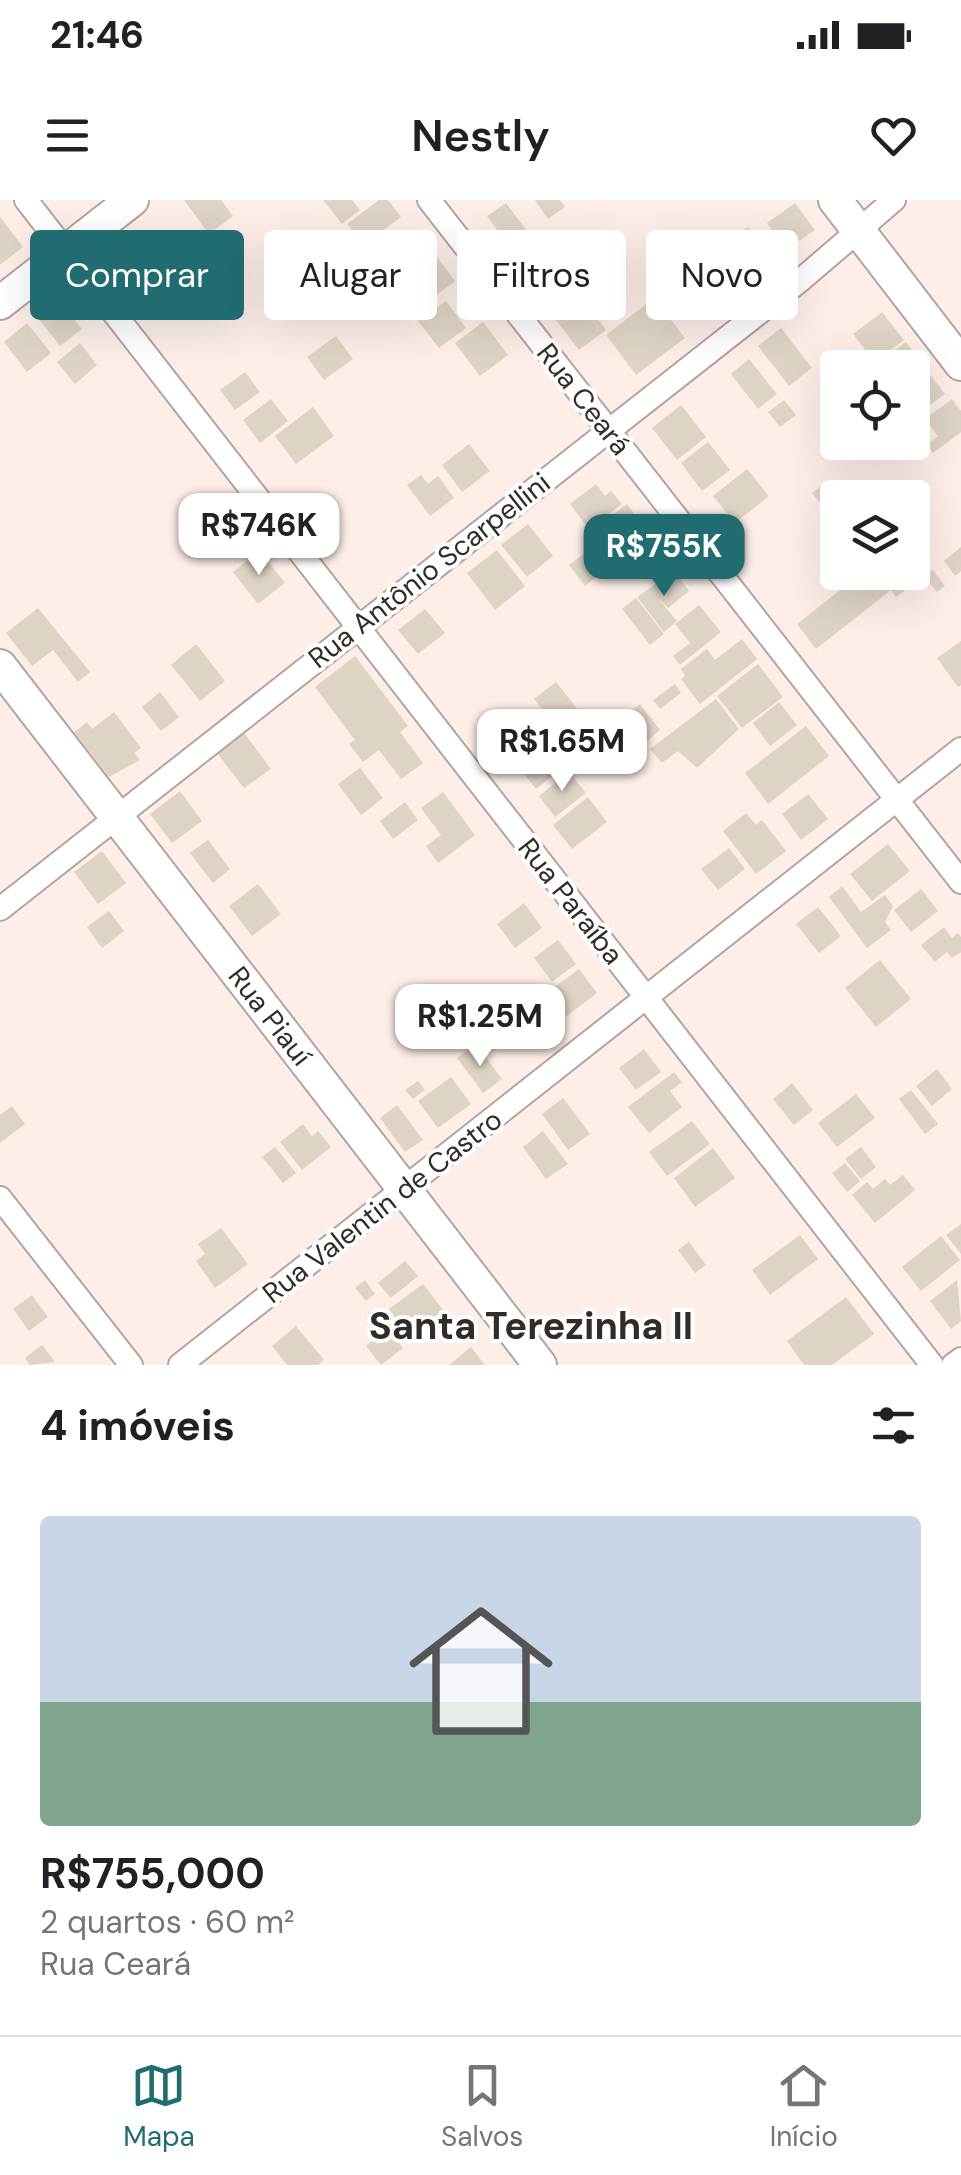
<!DOCTYPE html>
<html lang="pt">
<head>
<meta charset="utf-8">
<style>
  :root { --surface:#fff; --page:#f6f6f6; --text:#202124; --muted:#757577; --line:#e0e0e0; --accent:#206c71 }
  body { margin:0; font-family:"DM Sans",sans-serif; background:var(--page); color:var(--text); height:100vh; display:flex; flex-direction:column; font-size:38px; white-space:nowrap }
  * { box-sizing:border-box; margin:0 }
  p { font-size:32px; color:var(--muted) }
  .icon { flex:none; width:55px; height:55px; fill:none; stroke:currentColor; stroke-width:2; stroke-linecap:round; stroke-linejoin:round }
  .map { position:relative; height:1165px; overflow:hidden }
  .drawer { display:flex; flex-direction:column; background:var(--surface); flex:1 }
  .drawer>* { flex:none }
  .guide { position:absolute; left:30px; top:30px; width:902px; height:90px; display:flex; gap:20px }
  .controls { position:absolute; left:820px; top:150px; display:grid; gap:20px }
  .controls a { display:grid; place-items:center; width:110px; height:110px; border-radius:10px; background:var(--surface); box-shadow:0 10px 40px #0002; font-size:50px }
  .price { position:absolute; translate:-50% -85px; padding:0 22px; border-radius:20px; background:#fff; color:#222; font-size:32px; line-height:65px; filter:drop-shadow(0 2px 5px #0008) }
  .price::after { content:''; position:absolute; left:50%; top:60px; width:30px; height:22px; margin-left:-15px; background:inherit; clip-path:polygon(0 0,100% 0,50% 100%) }
  .price.active { background:var(--accent); color:#fff }
  ul { padding:0; list-style:none }
  li { display:grid; align-content:center; gap:20px; height:530px; padding:0 40px }
  li+li { border-top:2px solid var(--line) }
  li span { display:grid; place-items:center; height:310px; border-radius:10px; color:#555 }
  li>.icon { margin-inline-start:auto }
  span .icon { width:180px; height:180px; fill:#fffc; stroke-width:1 }
  li b { font-size:42px }
  h2 { display:flex; justify-content:space-between; align-items:center; height:120px; padding:0 40px; font-size:42px }
  .tag { padding:0 35px; border-radius:10px; background:var(--surface); box-shadow:0 10px 40px #0002; font-size:35px; line-height:90px }
  .tag.active { background:var(--accent); color:#fff }
  .status { display:flex; justify-content:space-between; align-items:center; height:70px; padding:0 50px; background:var(--surface); direction:ltr }
  .status svg { height:28px; fill:currentColor }
  header { display:flex; justify-content:space-between; align-items:center; height:130px; padding:0 40px; background:var(--surface); font-size:45px; font-weight:600 }
  .dock { display:flex; justify-content:space-around; align-items:center; height:140px; border-top:2px solid var(--line); background:var(--surface); font-size:28px; color:var(--muted) }
  .dock a { display:grid; justify-items:center; gap:5px }
  .dock .active { color:var(--accent) }
  .map>svg:first-child { display:block }
</style>
</head>
<body>
<div class="status"><b>21:46</b><svg viewBox="0 0 49 12"><path d="M0 12V9h3v3zM5 12V6h3v6zM10 12V3h3v9zM15 12V0h3v12zM26 1h20v11H26zM47 4h2v5h-2z"/></svg></div>
<header><svg class="icon" aria-label="menu" viewBox="0 0 24 24"><path d="M4 6h16M4 12h16M4 18h16"/></svg>Nestly<svg class="icon" aria-label="heart" viewBox="0 0 24 24"><path d="M12 20l-8-8c-3-5 5-10 8-4 3-6 11-1 8 4z"/></svg></header>
<div class="map">
<svg width="961" height="1165" viewBox="0 0 961 1165">
  <rect width="100%" height="100%" fill="#fdeee8"/>
  <g fill="#ded4c6">
    <path d="M184 0H221L233 16 209 34Z"/>
    <path d="M323 0H352L360 10 342 24Z"/>
    <path d="M379 0H388L401 17 363 46 347 24Z"/>
    <path d="M535 0H560L565 7 548 19Z"/>
    <path d="M506 3 530 35 511 49 487 16Z"/>
    <path d="M795 3 815 30 786 50 767 23Z"/>
    <path d="M0 17 23 47 0 65Z"/>
    <path d="M748 27 769 56 752 68 732 40Z"/>
    <path d="M546 34 566 61 527 89 508 62Z"/>
    <path d="M139 36 162 67 136 87 113 56Z"/>
    <path d="M713 46 738 80 712 100 687 65Z"/>
    <path d="M432 50 455 81 422 106 399 75Z"/>
    <path d="M682 87 698 109 685 118 669 96Z"/>
    <path d="M581 96 606 130 579 150 553 116Z"/>
    <path d="M56 97 82 129 60 146 35 114Z"/>
    <path d="M654 98 685 138 636 175 606 135Z"/>
    <path d="M446 101 466 128 439 148 418 121Z"/>
    <path d="M882 112 904 140 875 162 853 134Z"/>
    <path d="M483 122 508 155 480 176 455 143Z"/>
    <path d="M27 123 51 153 27 172 4 142Z"/>
    <path d="M781 128 812 168 789 186 758 146Z"/>
    <path d="M336 136 353 159 324 180 307 157Z"/>
    <path d="M906 142 923 165 912 172V168H882L878 163Z"/>
    <path d="M80 143 97 165 75 184 57 162Z"/>
    <path d="M749 159 777 194 758 209 731 174Z"/>
    <path d="M925 168 945 194 918 214 912 207V178Z"/>
    <path d="M245 172 260 192 235 210 220 190Z"/>
    <path d="M271 199 288 221 260 243 243 220Z"/>
    <path d="M952 199 961 211V232L933 253 927 245 938 236 925 219Z"/>
    <path d="M784 200 796 215 780 227 768 212Z"/>
    <path d="M681 205 706 237 677 260 652 228Z"/>
    <path d="M313 207 334 236 296 264 275 236Z"/>
    <path d="M708 242 730 270 702 291 681 263Z"/>
    <path d="M469 244 490 271 462 292 442 265Z"/>
    <path d="M747 269 769 296 735 323 713 296Z"/>
    <path d="M421 275 428 284 438 276 454 298 430 316 407 285Z"/>
    <path d="M827 282 838 297 854 284 864 298H838V325L812 293Z"/>
    <path d="M596 284 605 296 611 291 622 304 589 329 570 304Z"/>
    <path d="M627 304 636 316 624 326 635 340 611 359 591 332Z"/>
    <path d="M528 324 553 356 527 377 501 345Z"/>
    <path d="M961 347V371L955 376 944 361Z"/>
    <path d="M497 350 525 386 495 410 467 373Z"/>
    <path d="M260 351 285 383 258 404 233 372Z"/>
    <path d="M586 352 602 372 585 386 569 365Z"/>
    <path d="M912 359 925 375 896 397 891 390 816 449 797 424 863 372H912Z"/>
    <path d="M933 370 945 386 937 392 924 377Z"/>
    <path d="M674 371 689 391 668 408 657 397 677 421 664 432 637 397Z"/>
    <path d="M636 398 664 434 650 445 622 409Z"/>
    <path d="M699 405 721 432 680 465 673 456 690 443 675 424Z"/>
    <path d="M38 408 90 472 78 482 53 450 32 466 6 433Z"/>
    <path d="M425 409 445 433 418 454 398 430Z"/>
    <path d="M742 439 757 459 700 504 681 479 685 476 681 469 707 449 715 460Z"/>
    <path d="M961 441V485L958 487 937 458Z"/>
    <path d="M196 444 225 481 200 501 171 465Z"/>
    <path d="M355 456 408 526 400 532 423 563 401 579 379 550 363 562 349 544 355 540 315 487Z"/>
    <path d="M758 464 783 497 742 528 717 496Z"/>
    <path d="M556 482 585 519 564 536 534 499Z"/>
    <path d="M675 484 681 493 660 509 653 500Z"/>
    <path d="M160 492 179 517 161 531 142 507Z"/>
    <path d="M716 499 739 529 697 568 678 551 662 563 650 549Z"/>
    <path d="M779 502 797 525 770 546 753 523Z"/>
    <path d="M640 504 660 530 647 541 626 515Z"/>
    <path d="M114 512 141 548 134 553 140 560 109 577 74 532 87 522 92 529Z"/>
    <path d="M806 526 829 556 768 604 745 573Z"/>
    <path d="M244 533 271 569 244 588 217 553Z"/>
    <path d="M536 540 560 570 536 589 512 559Z"/>
    <path d="M360 568 383 598 361 615 338 584Z"/>
    <path d="M569 572 586 593 555 617 539 596Z"/>
    <path d="M180 591 202 621 172 643 150 614Z"/>
    <path d="M443 592 475 635 438 663 426 646 441 635 421 608Z"/>
    <path d="M808 594 828 619 801 640 782 614Z"/>
    <path d="M588 597 607 622 572 649 553 625Z"/>
    <path d="M405 602 418 620 393 639 380 621Z"/>
    <path d="M746 613 756 625 762 620 786 651 756 674 723 631Z"/>
    <path d="M208 640 230 669 213 683 190 653Z"/>
    <path d="M888 644 910 671 872 701 850 674Z"/>
    <path d="M729 648 745 669 718 690 701 669Z"/>
    <path d="M102 651 126 683 98 704 74 672Z"/>
    <path d="M258 684 281 714 252 736 229 706Z"/>
    <path d="M842 686 861 712 885 695 893 706 885 722 891 730 867 748 829 697Z"/>
    <path d="M921 689 938 711 911 732 894 710Z"/>
    <path d="M524 703 542 728 515 748 497 724Z"/>
    <path d="M818 707 841 736 819 753 796 724Z"/>
    <path d="M109 711 124 731 102 748 87 727Z"/>
    <path d="M944 727 952 738 958 733 961 737V752L952 758 947 752 935 762 921 745Z"/>
    <path d="M558 740 576 764 552 782 534 758Z"/>
    <path d="M880 760 911 799 876 827 845 788Z"/>
    <path d="M579 769 597 793 567 816 549 791Z"/>
    <path d="M476 844 502 879 483 893 457 858Z"/>
    <path d="M644 849 661 872 636 890 619 868Z"/>
    <path d="M937 869 952 889 932 906 916 886Z"/>
    <path d="M674 872 682 882 670 891 682 907 649 933 628 907Z"/>
    <path d="M451 877 471 904 438 928 418 901Z"/>
    <path d="M418 881 425 890 413 899 405 890Z"/>
    <path d="M792 883 813 910 794 925 773 899Z"/>
    <path d="M911 890 938 924 925 934 899 899Z"/>
    <path d="M856 894 875 918 837 947 818 923Z"/>
    <path d="M563 898 590 934 568 950 542 914Z"/>
    <path d="M397 905 423 940 405 952 380 918Z"/>
    <path d="M12 906 25 924 0 943V915Z"/>
    <path d="M692 921 710 944 667 976 649 952Z"/>
    <path d="M303 924 312 936 318 931 331 947 302 970 280 942Z"/>
    <path d="M543 931 568 964 546 979 523 947Z"/>
    <path d="M275 947 296 973 283 983 262 957Z"/>
    <path d="M861 947 876 967 861 979 845 959Z"/>
    <path d="M713 948 735 978 695 1007 674 978Z"/>
    <path d="M845 963 860 981 847 992 832 973Z"/>
    <path d="M903 975 915 990 875 1023 852 995 867 982 873 989 885 979 890 985Z"/>
    <path d="M961 1024V1054L946 1035Z"/>
    <path d="M221 1028 248 1064 215 1088 196 1061 205 1054 198 1044Z"/>
    <path d="M800 1035 818 1059 770 1095 752 1070Z"/>
    <path d="M941 1036 960 1060 921 1091 902 1067Z"/>
    <path d="M689 1042 706 1065 695 1073 678 1050Z"/>
    <path d="M405 1061 418 1076 391 1098 378 1083Z"/>
    <path d="M365 1080 375 1094 366 1101 355 1088Z"/>
    <path d="M957 1080 961 1121 951 1129 930 1101Z"/>
    <path d="M423 1084 444 1111 410 1137 389 1109Z"/>
    <path d="M32 1095 48 1117 29 1131 13 1109Z"/>
    <path d="M846 1097 874 1134 832 1165H804L787 1141Z"/>
    <path d="M296 1126 324 1160 318 1165H287L272 1146Z"/>
    <path d="M387 1129 403 1148 381 1165 366 1146Z"/>
    <path d="M42 1145 55 1162 30 1165 25 1158Z"/>
    <path d="M471 1147 485 1165H449Z"/>
  </g>
  <g fill="none" stroke-linecap="round" stroke-linejoin="round">
    <defs>
      <g id="street">
        <path d="M26 0 932 1165"/>
        <path d="M429 0 961 682"/>
        <path d="M0 709 802 79 894 0"/>
        <path d="M0 998 131 1165"/>
        <path d="M180 1165 961 549"/>
        <path d="M953 1165 961 1159"/>
      </g>
      <g id="secondary">
        <path d="M835 0 961 164"/>
        <path d="M0 103 132 0"/>
        <path id="s1" d="M0 466 540 1165"/>
      </g>
    </defs>
    <use href="#street" stroke="#b5a49d" stroke-width="26"/>
    <use href="#secondary" stroke="#b5a49d" stroke-width="36"/>
    <use href="#street" stroke="#fff" stroke-width="22"/>
    <use href="#secondary" stroke="#fff" stroke-width="32"/>
  </g>
  <g text-anchor="middle" stroke-width="8" stroke-linejoin="round" paint-order="stroke">
    <g font-size="28" fill="#322c29" stroke="#fff">
      <text transform="translate(584 199) rotate(52)" y="10">Rua Ceará</text>
      <text transform="translate(429 370) rotate(-38)" y="10">Rua Antônio Scarpellini</text>
      <text transform="translate(571 701) rotate(52)" y="10">Rua Paraíba</text>
      <text dy="10" stroke="none"><textPath href="#s1" startOffset="442">Rua Piauí</textPath></text>
      <text transform="translate(382 1006) rotate(-38)" y="10">Rua Valentin de Castro</text>
    </g>
    <g font-size="38" font-weight="bold" fill="#322c29" stroke="#fff">
      <text x="531" y="1139">Santa Terezinha II</text>
    </g>
  </g>
</svg>
<div class="controls">
<a><svg class="icon" aria-label="locate" viewBox="0 0 24 24"><circle cx="12" cy="12" r="6"/><path d="M12 2v4M12 18v4M2 12h4M18 12h4"/></svg></a>
<a><svg class="icon" aria-label="layers" viewBox="0 0 24 24"><path d="M12 4l9 5-9 5-9-5zM3 14l9 5 9-5"/></svg></a>
</div>
<b class="price" style="left:259px;top:378px">R$746K</b>
<b class="price active" style="left:664px;top:399px">R$755K</b>
<b class="price" style="left:562px;top:594px">R$1.65M</b>
<b class="price" style="left:480px;top:869px">R$1.25M</b>
<div class="guide">
<a class="tag active">Comprar</a>
<a class="tag">Alugar</a>
<a class="tag">Filtros</a>
<a class="tag">Novo</a>
</div>
</div>
<section class="drawer">
<h2>4 imóveis<svg class="icon" aria-label="filters" viewBox="0 0 24 24"><path d="M4 7h16M4 17h16"/><circle cx="9" cy="7" r="2"/><circle cx="15" cy="17" r="2"/></svg></h2>
<ul>
<li><span style="background:linear-gradient(#c9d6e8 60%,#7fa58c 0)"><svg class="icon" aria-label="home" viewBox="0 0 24 24"><path d="M3 11l9-7 9 7M6 9v11h12V9"/></svg></span><div><b>R$755,000</b><p>2 quartos · 60 m²</p><p>Rua Ceará</p></div></li>
</ul>
</section>
<nav class="dock">
<a class="active"><svg class="icon" aria-label="map" viewBox="0 0 24 24"><path d="M3 6l6-2 6 2 6-2v14l-6 2-6-2-6 2zM9 4v14M15 6v14"/></svg>Mapa</a>
<a><svg class="icon" aria-label="saved" viewBox="0 0 24 24"><path d="M7 4h10v16l-5-4-5 4z"/></svg>Salvos</a>
<a><svg class="icon" aria-label="home" viewBox="0 0 24 24"><path d="M3 11l9-7 9 7M6 9v11h12V9"/></svg>Início</a>
</nav>
</body>
</html>
